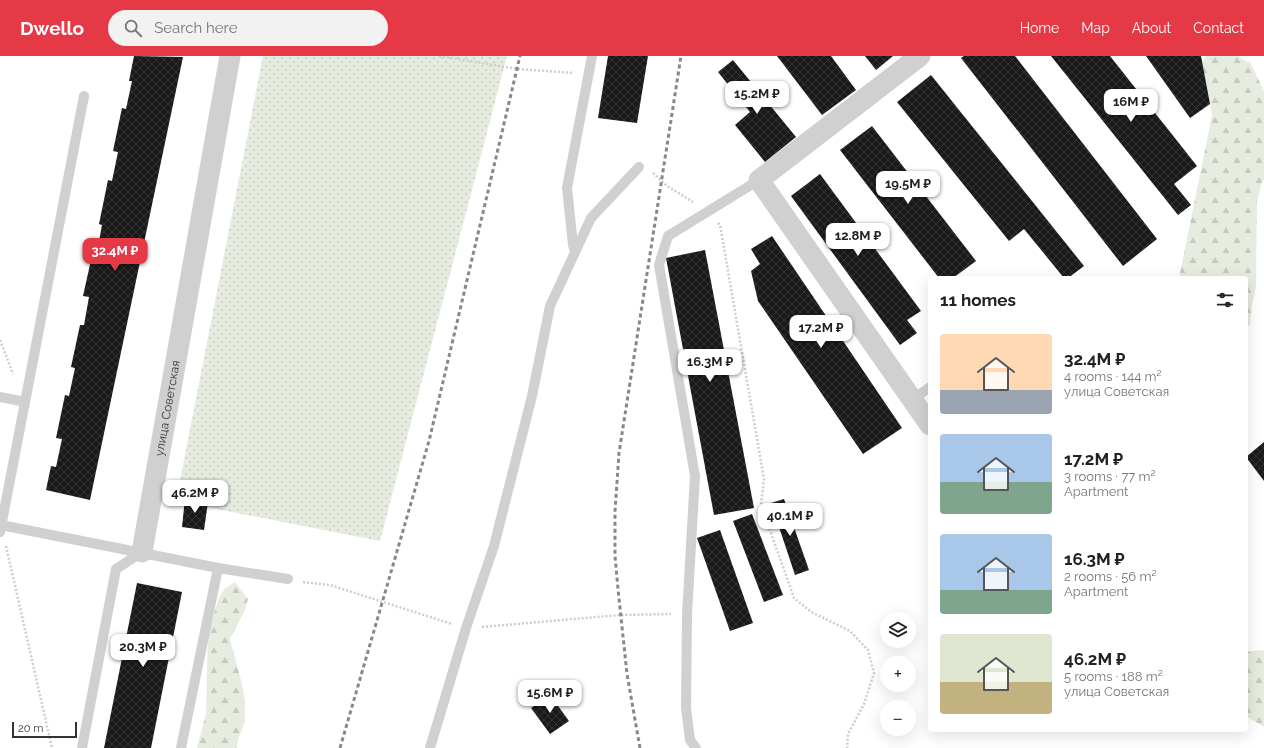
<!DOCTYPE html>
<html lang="en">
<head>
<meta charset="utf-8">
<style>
  :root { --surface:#fff; --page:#f2f2f2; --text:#222; --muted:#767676; --accent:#e63946 }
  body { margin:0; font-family:Raleway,sans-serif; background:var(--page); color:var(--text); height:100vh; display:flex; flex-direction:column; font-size:15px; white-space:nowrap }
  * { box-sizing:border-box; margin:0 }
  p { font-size:13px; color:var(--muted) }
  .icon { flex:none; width:22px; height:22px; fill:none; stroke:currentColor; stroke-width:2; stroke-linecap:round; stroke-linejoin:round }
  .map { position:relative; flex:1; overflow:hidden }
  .side { position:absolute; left:928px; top:220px; width:320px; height:456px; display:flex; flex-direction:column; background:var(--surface); border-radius:4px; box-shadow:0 4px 16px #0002 }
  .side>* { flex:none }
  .tools { position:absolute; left:880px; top:556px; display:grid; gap:8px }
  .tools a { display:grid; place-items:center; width:36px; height:36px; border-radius:50%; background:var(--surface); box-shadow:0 4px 16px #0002; font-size:20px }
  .scale { position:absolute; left:12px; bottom:10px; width:65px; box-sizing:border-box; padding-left:4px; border:2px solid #333; border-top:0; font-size:11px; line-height:14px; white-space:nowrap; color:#333; -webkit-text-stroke:3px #fff; paint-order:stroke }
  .price { position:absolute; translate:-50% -34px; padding:0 9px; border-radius:8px; background:#fff; color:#222; font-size:13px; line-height:26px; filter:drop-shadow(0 1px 2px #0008) }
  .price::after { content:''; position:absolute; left:50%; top:24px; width:12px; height:9px; margin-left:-6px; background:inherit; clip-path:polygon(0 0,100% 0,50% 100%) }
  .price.active { background:var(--accent); color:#fff }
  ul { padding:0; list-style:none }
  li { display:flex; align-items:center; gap:12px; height:100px; padding:0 12px }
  li span { display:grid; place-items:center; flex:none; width:112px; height:80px; border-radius:4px; color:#555 }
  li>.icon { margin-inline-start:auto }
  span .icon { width:48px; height:48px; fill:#fffc; stroke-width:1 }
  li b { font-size:17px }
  h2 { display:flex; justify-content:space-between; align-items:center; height:48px; padding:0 12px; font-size:17px }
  header { display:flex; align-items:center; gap:24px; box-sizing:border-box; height:56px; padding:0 20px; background:var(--accent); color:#fff }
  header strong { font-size:19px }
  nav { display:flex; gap:22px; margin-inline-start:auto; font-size:14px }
  .search { width:280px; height:36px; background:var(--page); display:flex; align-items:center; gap:10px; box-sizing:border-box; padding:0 14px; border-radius:22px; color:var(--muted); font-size:15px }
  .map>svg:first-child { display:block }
</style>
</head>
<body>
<header>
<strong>Dwello</strong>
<div class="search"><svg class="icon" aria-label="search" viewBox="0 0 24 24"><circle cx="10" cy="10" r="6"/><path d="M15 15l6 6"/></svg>Search here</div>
<nav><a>Home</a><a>Map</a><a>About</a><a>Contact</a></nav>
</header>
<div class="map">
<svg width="1264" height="692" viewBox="0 0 1264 692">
  <defs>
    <pattern id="grass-dots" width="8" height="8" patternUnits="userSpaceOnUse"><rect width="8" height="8" fill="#e6ecdf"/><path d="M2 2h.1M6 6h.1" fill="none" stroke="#c6cbc0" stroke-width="1.8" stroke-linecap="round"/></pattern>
    <pattern id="forest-firs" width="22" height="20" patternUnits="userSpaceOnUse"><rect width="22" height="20" fill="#e6ecdf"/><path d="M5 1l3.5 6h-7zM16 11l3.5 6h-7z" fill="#c6cbc0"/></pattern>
    <pattern id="building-cross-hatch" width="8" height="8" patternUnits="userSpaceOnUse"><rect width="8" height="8" fill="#1a1a1a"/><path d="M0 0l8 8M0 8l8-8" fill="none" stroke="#333"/></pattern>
  </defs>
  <rect width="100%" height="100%" fill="#fff"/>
  <path fill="url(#grass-dots)" d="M263 0H507L380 485 176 445Z"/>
  <g fill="url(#forest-firs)">
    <path d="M1206 0H1239L1243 4 1250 6 1264 35V124L1262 126 1257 146 1256 231 1252 249 1250 269 1246 272V222H1179L1212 59 1202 6Z"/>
    <path d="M235 526 248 543 245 554 230 583C236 608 247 636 245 662 244 673 237 681 237 692H197L206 658 208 576 219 542 225 532Z"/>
    <path d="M1261 594 1264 595V671L1246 660V596Z"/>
  </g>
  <g fill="url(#building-cross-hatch)">
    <path d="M134 0 183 1 90 444 46 434 51 410 56 411 62 383 56 382 65 339 69 340 75 312 71 311 80 269H84L89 241 83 240 93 195 97 196 102 169 99 168 108 124 112 125 118 96 113 95 122 52 126 53 132 25H129Z"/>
    <path d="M608 0H648L637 67 598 62Z"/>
    <path d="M777 0H831L856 34 822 59Z"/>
    <path d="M865 0H893L876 14Z"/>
    <path d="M964 0H1015L1157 183 1123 210 961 2Z"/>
    <path d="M1051 0H1110L1197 110 1174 128 1191 149 1178 159Z"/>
    <path d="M1146 0H1201L1210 48 1190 62Z"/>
    <path d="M733 4 796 81 765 106 735 69 750 56 718 16Z"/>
    <path d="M931 19 1084 210 1068 222H1064L1024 173 1009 185 897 46Z"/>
    <path d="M872 70 976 205 953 222H939L840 94Z"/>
    <path d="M820 118 921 255 907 264 917 277 900 289 791 140Z"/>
    <path d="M772 180 902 372 863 398 758 245 751 215 760 208 751 193Z"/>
    <path d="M705 194 754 452 714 459 666 202Z"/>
    <path d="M1264 386V425L1246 401Z"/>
    <path d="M185 443 208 446 204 474 182 471Z"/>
    <path d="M784 443 809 514 795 519 771 447Z"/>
    <path d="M752 458 783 539 764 546 733 465Z"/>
    <path d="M720 474 753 567 730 575 697 482Z"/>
    <path d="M137 527 182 536 151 692H104Z"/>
    <path d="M550 639 569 665 550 678 531 652Z"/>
  </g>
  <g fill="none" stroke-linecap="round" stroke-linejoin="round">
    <g stroke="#cdcdcd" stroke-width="2.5" stroke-dasharray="2 2" stroke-linecap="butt">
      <path d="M439 0 518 13 574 17"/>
      <path d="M653 117 667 130 693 146"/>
      <path d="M718 167 720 169 764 423 761 449 794 542 811 556 850 575 868 594 874 617 864 648 848 678 847 692"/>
      <path d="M0 284 13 318"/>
      <path d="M6 490 52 692"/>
      <path d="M303 526 330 529 452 568"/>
      <path d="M482 571 620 559 671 558"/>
    </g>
    <g stroke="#d0d0d0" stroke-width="10">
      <path d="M575 196 573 189 567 132 592 0"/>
      <path d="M0 341 25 346"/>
      <path d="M912 344 930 331"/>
      <path d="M1 469 218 512 181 692"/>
      <path d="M0 476 84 40"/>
      <path d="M218 512 288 523"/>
      <path d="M82 692 116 513 142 496"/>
      <path d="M430 692 466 572 494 490 532 340 550 250 591 162 639 111"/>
      <path d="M696 692 690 684 686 652 687 558 695 420 659 209 668 180 759 124"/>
    </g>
    <g stroke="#d0d0d0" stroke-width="21">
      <path d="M920 0 759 124 930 369"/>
      <path id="s1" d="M142 496 230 0"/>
    </g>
    <g stroke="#888" stroke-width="3" stroke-dasharray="4 3" stroke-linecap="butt">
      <path d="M340 692 429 385 520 0"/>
      <path d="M640 692 627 618 618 533 615 500V455L619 397 681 0"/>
    </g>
  </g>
  <g text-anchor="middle" stroke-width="4" stroke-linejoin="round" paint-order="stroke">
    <g font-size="12" fill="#333" stroke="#fff">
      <text dy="4" stroke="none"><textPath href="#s1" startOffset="146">улица Советская</textPath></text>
    </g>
  </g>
</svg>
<div class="tools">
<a><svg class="icon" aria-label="layers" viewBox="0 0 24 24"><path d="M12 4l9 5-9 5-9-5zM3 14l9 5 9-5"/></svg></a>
<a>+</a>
<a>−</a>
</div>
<div class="scale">20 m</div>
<b class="price" style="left:757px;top:59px">15.2M ₽</b>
<b class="price" style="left:1131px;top:67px">16M ₽</b>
<b class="price" style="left:908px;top:149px">19.5M ₽</b>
<b class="price" style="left:858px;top:201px">12.8M ₽</b>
<b class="price active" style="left:115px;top:216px">32.4M ₽</b>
<b class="price" style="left:821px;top:293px">17.2M ₽</b>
<b class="price" style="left:710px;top:327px">16.3M ₽</b>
<b class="price" style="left:195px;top:458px">46.2M ₽</b>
<b class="price" style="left:790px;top:481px">40.1M ₽</b>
<b class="price" style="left:143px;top:612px">20.3M ₽</b>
<b class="price" style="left:550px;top:658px">15.6M ₽</b>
<section class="side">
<h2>11 homes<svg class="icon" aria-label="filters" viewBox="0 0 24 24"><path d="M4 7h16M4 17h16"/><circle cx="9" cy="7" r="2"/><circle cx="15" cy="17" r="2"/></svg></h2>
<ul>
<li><span style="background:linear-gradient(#ffd9b3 70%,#9aa5b1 0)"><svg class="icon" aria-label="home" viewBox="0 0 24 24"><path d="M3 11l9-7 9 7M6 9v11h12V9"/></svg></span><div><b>32.4M ₽</b><p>4 rooms · 144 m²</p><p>улица Советская</p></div></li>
<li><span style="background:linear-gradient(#a9c7e8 60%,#7fa58c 0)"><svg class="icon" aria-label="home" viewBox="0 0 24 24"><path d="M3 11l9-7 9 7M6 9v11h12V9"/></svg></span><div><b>17.2M ₽</b><p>3 rooms · 77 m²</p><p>Apartment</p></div></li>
<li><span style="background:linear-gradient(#a9c7e8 70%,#7fa58c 0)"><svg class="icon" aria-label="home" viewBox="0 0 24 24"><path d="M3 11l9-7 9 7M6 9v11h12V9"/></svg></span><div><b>16.3M ₽</b><p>2 rooms · 56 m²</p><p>Apartment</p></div></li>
<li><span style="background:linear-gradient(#dfe7d0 60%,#c2b280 0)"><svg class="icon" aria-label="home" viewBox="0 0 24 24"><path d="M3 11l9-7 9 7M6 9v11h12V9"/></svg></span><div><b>46.2M ₽</b><p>5 rooms · 188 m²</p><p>улица Советская</p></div></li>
</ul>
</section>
</div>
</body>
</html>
